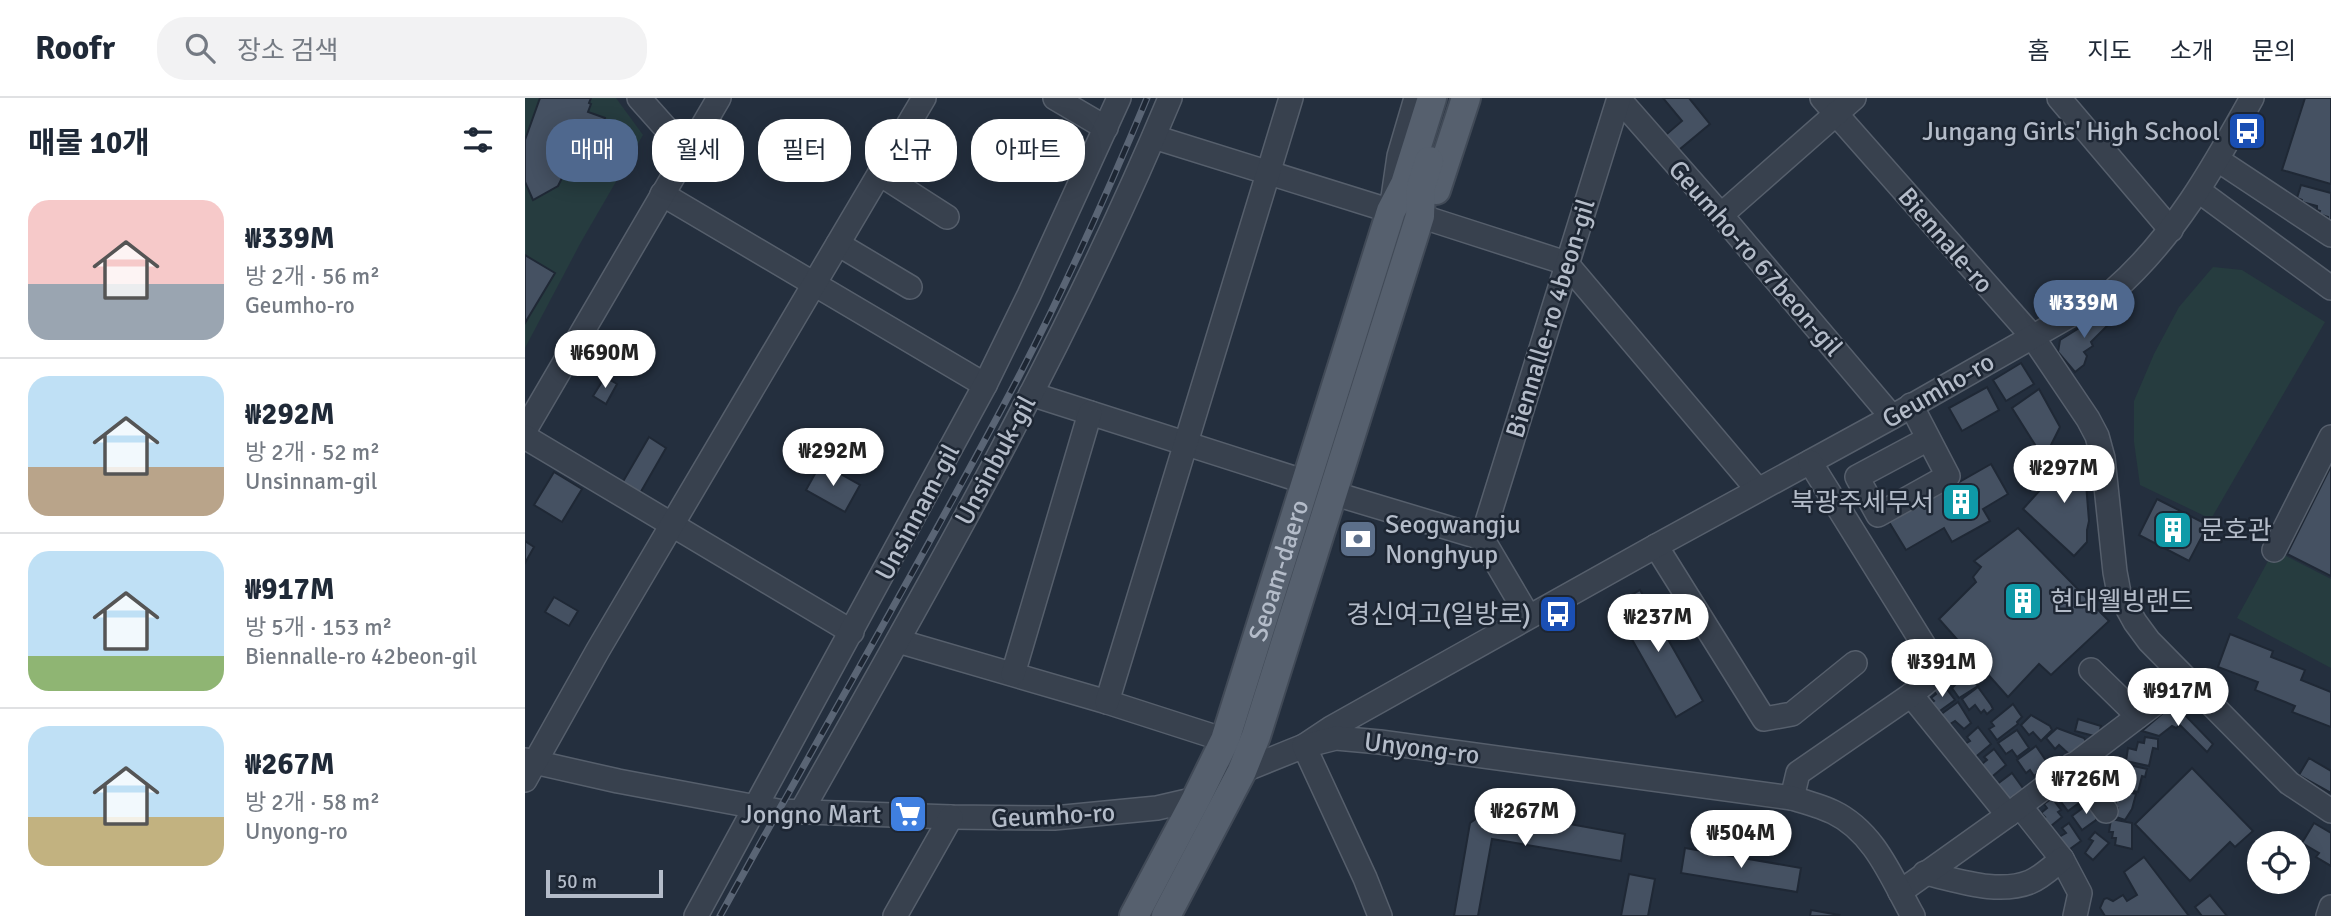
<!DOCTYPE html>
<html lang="ko">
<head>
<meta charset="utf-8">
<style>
  :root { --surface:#fff; --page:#f2f2f3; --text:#1f2937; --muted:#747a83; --line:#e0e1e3; --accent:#4f688e }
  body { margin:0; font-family:Signika,"Noto Sans KR",sans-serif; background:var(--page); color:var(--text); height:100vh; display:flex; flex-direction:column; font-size:26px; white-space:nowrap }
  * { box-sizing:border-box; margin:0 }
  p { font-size:23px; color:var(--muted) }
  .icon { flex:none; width:38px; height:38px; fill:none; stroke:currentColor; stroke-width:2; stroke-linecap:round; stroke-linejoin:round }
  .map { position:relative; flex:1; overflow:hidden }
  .details { display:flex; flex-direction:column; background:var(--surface); width:525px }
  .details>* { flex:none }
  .guide { position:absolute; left:21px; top:21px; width:665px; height:63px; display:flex; gap:14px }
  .fabs { position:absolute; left:1722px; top:733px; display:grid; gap:14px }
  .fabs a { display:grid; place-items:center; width:63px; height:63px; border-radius:50%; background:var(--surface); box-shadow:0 4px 18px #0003; font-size:35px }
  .scale { position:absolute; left:21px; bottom:18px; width:117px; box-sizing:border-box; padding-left:7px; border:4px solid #b4bcc9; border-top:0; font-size:19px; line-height:24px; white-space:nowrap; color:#b4bcc9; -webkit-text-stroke:5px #1d2633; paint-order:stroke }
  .price { position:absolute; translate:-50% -60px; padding:0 16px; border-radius:24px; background:#fff; color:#222; font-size:23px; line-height:46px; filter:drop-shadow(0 2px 4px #0008) }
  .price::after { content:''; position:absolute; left:50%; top:42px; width:21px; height:16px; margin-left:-10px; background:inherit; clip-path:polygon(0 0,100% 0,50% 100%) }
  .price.current { background:var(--accent); color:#fff }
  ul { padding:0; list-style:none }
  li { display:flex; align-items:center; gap:21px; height:175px; padding:0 28px }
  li+li { border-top:2px solid var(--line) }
  li span { display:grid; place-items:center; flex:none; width:196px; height:140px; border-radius:21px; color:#555 }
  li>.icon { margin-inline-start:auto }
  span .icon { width:84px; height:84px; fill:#fffc; stroke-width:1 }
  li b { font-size:30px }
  h2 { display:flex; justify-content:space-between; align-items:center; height:84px; padding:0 28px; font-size:30px }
  .pill { padding:0 24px; border-radius:28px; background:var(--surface); box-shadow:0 4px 18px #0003; font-size:24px; line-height:63px }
  .pill.current { background:var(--accent); color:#fff }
  header { display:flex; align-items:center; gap:42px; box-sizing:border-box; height:98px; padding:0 35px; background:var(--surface); border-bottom:2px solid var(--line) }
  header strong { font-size:33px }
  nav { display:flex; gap:38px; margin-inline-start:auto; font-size:24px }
  .search { width:490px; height:63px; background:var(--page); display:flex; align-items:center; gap:18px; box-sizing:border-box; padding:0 24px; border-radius:28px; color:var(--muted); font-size:26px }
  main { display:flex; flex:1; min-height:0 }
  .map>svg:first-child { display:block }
</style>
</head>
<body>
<header>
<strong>Roofr</strong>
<div class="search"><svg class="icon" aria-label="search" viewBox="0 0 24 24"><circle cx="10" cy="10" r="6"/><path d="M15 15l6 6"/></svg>장소 검색</div>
<nav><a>홈</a><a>지도</a><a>소개</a><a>문의</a></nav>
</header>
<main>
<section class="details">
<h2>매물 10개<svg class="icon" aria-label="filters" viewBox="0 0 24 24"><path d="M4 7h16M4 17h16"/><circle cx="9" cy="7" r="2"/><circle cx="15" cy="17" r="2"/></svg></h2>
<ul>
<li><span style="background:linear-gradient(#f6c9c9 60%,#9aa5b1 0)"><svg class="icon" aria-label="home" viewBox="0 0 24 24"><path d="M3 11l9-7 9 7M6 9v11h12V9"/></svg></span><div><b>₩339M</b><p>방 2개 · 56 m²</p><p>Geumho-ro</p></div></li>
<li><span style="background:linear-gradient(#bfe0f5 65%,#b9a48a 0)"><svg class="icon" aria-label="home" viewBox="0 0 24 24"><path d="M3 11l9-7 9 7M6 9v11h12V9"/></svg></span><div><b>₩292M</b><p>방 2개 · 52 m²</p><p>Unsinnam-gil</p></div></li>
<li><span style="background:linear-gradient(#bfe0f5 75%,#8fb573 0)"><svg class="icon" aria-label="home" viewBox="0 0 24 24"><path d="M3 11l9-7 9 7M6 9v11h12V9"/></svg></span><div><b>₩917M</b><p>방 5개 · 153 m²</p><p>Biennalle-ro 42beon-gil</p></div></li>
<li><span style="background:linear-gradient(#bfe0f5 65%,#c2b280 0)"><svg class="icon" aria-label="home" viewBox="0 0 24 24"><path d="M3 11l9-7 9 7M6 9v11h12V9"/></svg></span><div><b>₩267M</b><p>방 2개 · 58 m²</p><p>Unyong-ro</p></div></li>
</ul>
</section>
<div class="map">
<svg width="1806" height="818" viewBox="0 0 1806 818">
  <rect width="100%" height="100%" fill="#242f3e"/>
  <g fill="#263c3f">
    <path d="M0 0H91L118 37 56 144 0 250Z"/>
    <path d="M1688 169 1717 172 1800 224 1686 421 1615 387 1609 344V303L1629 256 1654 209Z"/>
    <path d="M1749 452 1806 481V570L1712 520Z"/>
  </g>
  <g fill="#455162" stroke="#1f2835" stroke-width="2">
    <path d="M15 0H66L64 5 66 6 63 14 80 20 77 31 81 33 77 43 80 45 74 62 68 61 65 66 47 60 33 88 8 102 0 84V42Z"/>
    <path d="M1138 0H1164L1185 26 1149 56 1136 41 1157 23Z"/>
    <path d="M1780 0H1806V86L1757 72Z"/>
    <path d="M1776 87 1806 95V123L1803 122V119L1794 116 1795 113 1792 112V108L1777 104V102L1772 100Z"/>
    <path d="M0 157 30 175 0 225Z"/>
    <path d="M1591 207V213L1587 223 1566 244 1568 248 1559 254 1562 258 1559 267 1550 274 1533 254 1535 242Z"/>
    <path d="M1496 265 1509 286 1481 303 1468 282Z"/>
    <path d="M80 279 92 286 81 306 68 298Z"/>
    <path d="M1462 289 1474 312 1437 333 1424 310Z"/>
    <path d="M1514 291 1535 329 1519 361 1487 310Z"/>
    <path d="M124 339 141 350 114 397 96 387Z"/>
    <path d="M1559 360 1564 423 1562 432V444L1549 458 1498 411 1525 381 1529 362Z"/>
    <path d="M296 365 335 387 320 414 281 392Z"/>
    <path d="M1466 366 1483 396 1458 411 1465 423 1427 444 1419 430 1381 452 1364 424Z"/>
    <path d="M1806 368V478L1762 456Z"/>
    <path d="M29 374 57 391 37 424 9 407Z"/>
    <path d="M1632 401 1683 427 1664 463 1614 437Z"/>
    <path d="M1493 430 1584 523 1526 577 1514 566 1483 599 1414 521 1451 484 1448 479 1456 469 1449 463Z"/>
    <path d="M0 443 9 449 0 465Z"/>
    <path d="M1115 492 1178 603 1151 619 1088 508Z"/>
    <path d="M29 499 53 513 44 528 20 514Z"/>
    <path d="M1705 536 1748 553 1746 559 1780 572 1776 582 1806 594V629L1767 614 1770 608 1730 592 1733 584 1693 569Z"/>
    <path d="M1442 571 1453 588 1434 600 1427 590 1430 587 1428 583 1434 580 1432 577Z"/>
    <path d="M1417 585 1430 602 1412 615 1405 606 1409 603 1406 600 1411 596 1409 593Z"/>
    <path d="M1453 589 1466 607 1468 611 1462 616 1459 612 1456 615 1450 607 1444 612 1437 601Z"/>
    <path d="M1433 604 1446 625 1439 631 1430 623 1422 628 1415 617Z"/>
    <path d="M1488 606 1497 619 1492 624 1493 626 1472 642 1464 631 1469 628 1466 624Z"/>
    <path d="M1638 615H1658L1688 646 1682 654 1655 627 1651 630 1647 628 1634 638 1617 633Z"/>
    <path d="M1506 617 1525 628 1527 632 1516 643 1508 634 1504 637 1496 627Z"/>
    <path d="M1553 621 1576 628 1573 639 1550 633Z"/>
    <path d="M1453 629 1466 646 1447 662 1440 646 1445 643 1442 639Z"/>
    <path d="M1532 630 1559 640 1562 645 1546 658 1534 647 1530 651 1521 640Z"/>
    <path d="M1492 632 1504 650 1492 659 1487 652 1481 656 1473 645Z"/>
    <path d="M1620 639 1633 641V651L1628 650 1624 668 1601 663 1603 650 1611 652 1613 644 1619 645Z"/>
    <path d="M1511 648 1526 670 1517 682 1513 675 1509 678 1505 672 1501 675 1492 662Z"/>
    <path d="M1469 651 1481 667 1463 682 1453 669 1462 662 1459 659Z"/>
    <path d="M1784 660 1806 673V695L1774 677Z"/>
    <path d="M1575 666 1586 678 1583 685 1571 692 1562 677 1571 672 1569 670Z"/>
    <path d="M1604 667 1622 671 1620 679 1617 678 1613 694 1593 690 1596 678H1599L1600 671H1604Z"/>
    <path d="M1667 670 1728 733 1710 749 1705 744 1665 783 1610 726Z"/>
    <path d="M1487 675 1500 693 1480 708 1467 690Z"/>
    <path d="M1549 686 1562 699 1543 713 1530 696 1541 687 1543 691Z"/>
    <path d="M1586 690 1611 696 1607 711 1600 722 1591 719 1593 710 1590 709 1591 704 1583 702Z"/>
    <path d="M1527 700 1536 712 1533 714 1537 719 1521 732 1514 723 1520 719 1516 715 1522 710 1519 706Z"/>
    <path d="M1566 704 1574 715 1571 722 1557 732 1547 718Z"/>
    <path d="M972 713 1100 736 1096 763 967 741 953 818H929L945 725 958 716Z"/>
    <path d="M1586 721 1607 725V751L1590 747 1591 740H1587L1588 734H1584Z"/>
    <path d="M1544 725 1556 743 1538 756 1534 739 1541 735 1537 730Z"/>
    <path d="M1789 725 1806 735V768L1791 759 1794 755 1777 745Z"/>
    <path d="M1570 734 1584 745 1568 762 1560 755 1568 743 1564 741Z"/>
    <path d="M1160 750 1276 770 1272 794 1156 775Z"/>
    <path d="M1619 759 1664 818H1580L1575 810 1579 801 1582 800 1588 803 1598 797 1602 803 1612 797 1599 774Z"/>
    <path d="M1104 776 1130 781 1123 818H1096Z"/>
    <path d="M1685 797 1702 818H1677L1670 809Z"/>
    <path d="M1286 812 1314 817 1313 818H1285Z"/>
  </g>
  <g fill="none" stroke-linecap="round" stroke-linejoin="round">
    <defs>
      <g id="minor">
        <path d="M114 0 162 54"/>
        <path d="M530 0 581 30"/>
        <path d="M1297 0 1507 238 1563 321 1572 338 1578 360 1590 474 1594 495 1610 524 1624 543 1764 685 1806 713"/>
        <path d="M1534 0 1646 132"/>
        <path d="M1094 1 1196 117 1367 319"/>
        <path d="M629 39 866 113 874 58 891 0"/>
        <path d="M1693 62 1806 137"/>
        <path d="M355 76 422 119"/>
        <path d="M1674 93 1806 190"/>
        <path d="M137 96 460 287"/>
        <path d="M1196 117 1329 0"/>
        <path d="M895 118 1041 165 1233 392"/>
        <path d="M313 146 385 189"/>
        <path d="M506 296 781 384"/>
        <path d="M1386 307 1423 378 1353 417 1332 379 1403 341"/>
        <path d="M0 332 194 0"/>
        <path d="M0 339 327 534"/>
        <path d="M807 395 957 440"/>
        <path d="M957 440 1094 0"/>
        <path d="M957 440 1003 518"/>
        <path d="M1131 448 1239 621 1267 616 1330 565"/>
        <path d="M1749 452 1806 339"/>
        <path d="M373 543 582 604 700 642"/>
        <path d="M1566 572 1613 618"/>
        <path d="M488 576 565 315"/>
        <path d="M1386 597 1483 717"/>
        <path d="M582 604 766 0"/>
        <path d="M0 662 93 683 253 713 426 719 529 720 632 710 671 701 717 673 779 648 806 630 1131 448 1367 319 1588 193C1649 140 1688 70 1727 0"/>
        <path d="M1547 667 1581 713"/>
        <path d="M0 682 73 552 399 0"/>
        <path d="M1267 700 1273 675 1386 597 1415 573 1285 364"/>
        <path d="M1495 708 1537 761 1555 795 1550 818"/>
        <path d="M276 714C408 481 542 247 645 0"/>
        <path d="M1400 775C1433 782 1472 797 1505 784 1517 779 1527 769 1537 761"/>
        <path d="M1375 794 1483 717 1661 582"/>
        <path d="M171 818 460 287 504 197 594 0"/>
        <path d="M370 818 426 719"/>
        <path d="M855 818 840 780 779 648 811 640 855 644 1267 700C1281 704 1295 708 1308 714 1350 734 1367 781 1388 818"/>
        <path d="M1803 818 1806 809"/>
      </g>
      <g id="major">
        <path d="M911 92 941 0"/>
        <path id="s1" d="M609 818 671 701 700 642 866 113 880 86 907 0"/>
        <path d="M641 818 717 673 731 638 895 118 896 89 904 63"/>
      </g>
    </defs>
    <use href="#minor" stroke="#565f6c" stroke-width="26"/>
    <use href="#major" stroke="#414a57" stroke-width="32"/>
    <use href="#minor" stroke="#38414e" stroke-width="23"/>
    <use href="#major" stroke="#56606e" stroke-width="28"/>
    <defs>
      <path id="rail" d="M195 818C294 638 398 461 493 280 540 189 583 94 622 0"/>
    </defs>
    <use href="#rail" stroke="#5a6575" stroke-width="7"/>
    <use href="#rail" stroke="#1d2633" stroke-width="4.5" stroke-dasharray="13" stroke-linecap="butt"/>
  </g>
  <defs>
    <symbol id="bus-square" viewBox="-11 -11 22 22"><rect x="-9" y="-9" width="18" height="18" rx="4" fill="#1a4fb4" stroke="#1d2633"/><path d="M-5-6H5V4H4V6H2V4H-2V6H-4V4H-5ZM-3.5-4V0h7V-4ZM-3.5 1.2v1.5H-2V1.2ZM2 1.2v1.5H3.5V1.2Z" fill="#fff"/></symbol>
    <symbol id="building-square" viewBox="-11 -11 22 22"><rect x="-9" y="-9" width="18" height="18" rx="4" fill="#0f9aa8" stroke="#1d2633"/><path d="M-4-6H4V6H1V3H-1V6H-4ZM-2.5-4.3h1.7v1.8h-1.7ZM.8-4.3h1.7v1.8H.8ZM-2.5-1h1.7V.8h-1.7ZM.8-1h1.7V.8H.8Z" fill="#fff"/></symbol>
    <symbol id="bank-square" viewBox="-11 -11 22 22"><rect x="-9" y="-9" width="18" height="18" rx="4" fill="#5c6f8a" stroke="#1d2633"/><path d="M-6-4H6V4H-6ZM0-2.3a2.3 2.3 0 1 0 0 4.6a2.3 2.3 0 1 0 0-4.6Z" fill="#fff"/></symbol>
    <symbol id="supermarket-square" viewBox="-11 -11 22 22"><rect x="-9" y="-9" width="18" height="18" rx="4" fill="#3f7fe0" stroke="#1d2633"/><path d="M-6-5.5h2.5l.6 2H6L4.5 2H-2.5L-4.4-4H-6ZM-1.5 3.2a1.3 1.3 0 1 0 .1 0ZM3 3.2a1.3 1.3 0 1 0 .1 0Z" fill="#fff"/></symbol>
  </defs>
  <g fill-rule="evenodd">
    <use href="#bus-square" x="1700" y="11" width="44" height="44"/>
    <use href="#building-square" x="1414" y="382" width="44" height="44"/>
    <use href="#building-square" x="1626" y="410" width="44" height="44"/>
    <use href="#bank-square" x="811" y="419" width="44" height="44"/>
    <use href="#building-square" x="1476" y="481" width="44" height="44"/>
    <use href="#bus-square" x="1011" y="494" width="44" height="44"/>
    <use href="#supermarket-square" x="361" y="694" width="44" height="44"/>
  </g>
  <g text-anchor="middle" stroke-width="5" stroke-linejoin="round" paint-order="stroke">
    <g font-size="26" fill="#b4bcc9" stroke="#1d2633" text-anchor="end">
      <text x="1695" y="42">Jungang Girls' High School</text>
      <text x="1409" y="413">북광주세무서</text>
      <text x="860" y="435" text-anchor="start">Seogwangju<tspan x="860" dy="30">Nonghyup</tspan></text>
      <text x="1675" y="441" text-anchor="start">문호관</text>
      <text x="1525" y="512" text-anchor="start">현대웰빙랜드</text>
      <text x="1006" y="525">경신여고(일방로)</text>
      <text x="356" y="725">Jongno Mart</text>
    </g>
    <g font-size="26" fill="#b4bcc9" stroke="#1d2633">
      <text transform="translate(1421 142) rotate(49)" y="9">Biennale-ro</text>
      <text transform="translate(1231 160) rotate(49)" y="9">Geumho-ro 67beon-gil</text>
      <text transform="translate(1025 220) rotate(-73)" y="9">Biennalle-ro 4beon-gil</text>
      <text transform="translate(1413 292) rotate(-30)" y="9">Geumho-ro</text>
      <text transform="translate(470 362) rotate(-62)" y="9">Unsinbuk-gil</text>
      <text transform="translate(392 414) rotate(-62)" y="9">Unsinnam-gil</text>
      <text dy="9" stroke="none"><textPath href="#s1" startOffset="376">Seoam-daero</textPath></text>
      <text transform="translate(897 650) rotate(7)" y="9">Unyong-ro</text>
      <text transform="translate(528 717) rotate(-3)" y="9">Geumho-ro</text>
    </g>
  </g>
</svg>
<div class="fabs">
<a><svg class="icon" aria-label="locate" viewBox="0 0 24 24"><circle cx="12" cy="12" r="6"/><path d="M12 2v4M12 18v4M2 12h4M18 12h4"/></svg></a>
</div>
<div class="scale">50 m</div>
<b class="price current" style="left:1559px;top:242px">₩339M</b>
<b class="price" style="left:80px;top:292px">₩690M</b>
<b class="price" style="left:308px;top:390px">₩292M</b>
<b class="price" style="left:1539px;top:407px">₩297M</b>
<b class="price" style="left:1133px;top:556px">₩237M</b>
<b class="price" style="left:1417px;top:601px">₩391M</b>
<b class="price" style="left:1653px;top:630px">₩917M</b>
<b class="price" style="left:1561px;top:718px">₩726M</b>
<b class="price" style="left:1000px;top:750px">₩267M</b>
<b class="price" style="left:1216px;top:772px">₩504M</b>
<div class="guide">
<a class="pill current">매매</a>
<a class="pill">월세</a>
<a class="pill">필터</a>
<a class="pill">신규</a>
<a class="pill">아파트</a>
</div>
</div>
</main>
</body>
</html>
